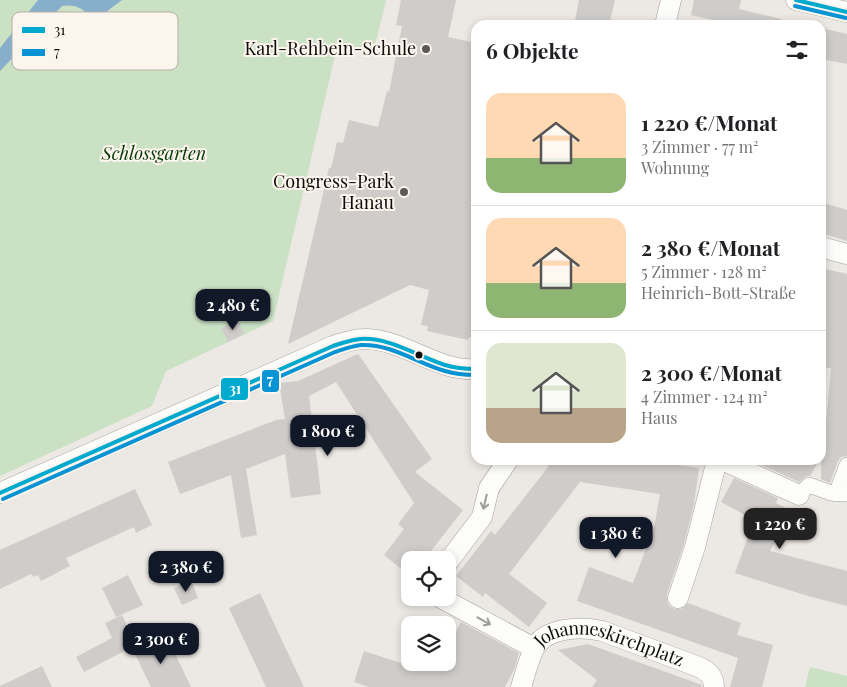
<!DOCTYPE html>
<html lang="de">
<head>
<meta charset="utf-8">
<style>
  :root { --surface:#fff; --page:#f6f6f6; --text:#202124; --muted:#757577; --line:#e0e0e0; --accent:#111827 }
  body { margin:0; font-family:"Playfair Display",serif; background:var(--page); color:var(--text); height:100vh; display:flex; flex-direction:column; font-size:19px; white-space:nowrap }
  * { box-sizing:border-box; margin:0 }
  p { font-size:16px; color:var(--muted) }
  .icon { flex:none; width:28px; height:28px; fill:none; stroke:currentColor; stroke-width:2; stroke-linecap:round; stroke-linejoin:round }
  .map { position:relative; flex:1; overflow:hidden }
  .panel { position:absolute; left:471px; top:20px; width:355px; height:445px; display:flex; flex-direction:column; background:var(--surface); border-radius:15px; box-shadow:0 2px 8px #0003 }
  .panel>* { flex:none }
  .fabs { position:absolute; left:401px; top:551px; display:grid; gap:10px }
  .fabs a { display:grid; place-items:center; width:55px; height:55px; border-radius:10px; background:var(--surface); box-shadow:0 2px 8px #0003; font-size:25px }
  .price { position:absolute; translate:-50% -42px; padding:0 11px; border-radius:10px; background:var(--accent); color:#fff; font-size:16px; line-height:32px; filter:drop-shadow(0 1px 2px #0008) }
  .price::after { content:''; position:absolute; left:50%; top:30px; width:15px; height:11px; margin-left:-8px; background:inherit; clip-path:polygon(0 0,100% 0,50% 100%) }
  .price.active { background:#222; color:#fff }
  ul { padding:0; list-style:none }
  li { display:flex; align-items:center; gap:15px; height:125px; padding:0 15px }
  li+li { border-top:1px solid var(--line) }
  li span { display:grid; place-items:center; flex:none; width:140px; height:100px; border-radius:15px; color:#555 }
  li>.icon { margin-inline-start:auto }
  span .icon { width:60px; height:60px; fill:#fffc; stroke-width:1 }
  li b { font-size:21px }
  h2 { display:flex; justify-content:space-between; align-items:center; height:60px; padding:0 15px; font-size:21px }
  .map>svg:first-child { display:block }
</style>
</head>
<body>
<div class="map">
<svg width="847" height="687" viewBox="0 0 847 687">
  <rect width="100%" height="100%" fill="#ece8e4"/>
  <g fill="#cae1c4">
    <path d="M0 0H386L375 45V53L338 43 273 321 166 371 152 406 0 476Z"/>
    <path d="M810 667 847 676V687H805Z"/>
  </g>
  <path fill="#87afcc" d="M38 0H122L102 15 110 27 94 31C92 26 91 19 88 15 83 7 71 4 62 6L0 71V48Z"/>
  <g fill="#cfccca">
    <path d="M401 0H456L448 37 476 43V338L469 337 468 340 427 331 428 326 421 325 429 290 410 285 288 344 329 168H331L337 142 343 143 349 120 378 127 387 91 389 92 402 26 396 25Z"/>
    <path d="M579 0H615L609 25H574Z"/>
    <path d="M694 0H741L739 9 781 19V25H735L691 15Z"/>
    <path d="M821 28 847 34V64L821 59Z"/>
    <path d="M821 202 847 210V241L821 233Z"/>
    <path d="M821 268 847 274V456L841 457 838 461 830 483 821 479V420L826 422 831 368H821Z"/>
    <path d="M238 320 244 334 228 342 221 328Z"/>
    <path d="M358 354 432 459 415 472 463 510 424 560H410V576L384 555 404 529 398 524 414 503 336 382 309 396 321 494 291 498 285 454 246 469 257 535 241 538 231 475 180 494 168 462 276 420 285 419 279 383 298 381Z"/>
    <path d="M549 460H644L699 468 694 504 684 544 667 594V601L669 606 675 609H681L688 603 741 623 737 635 773 645 762 687H730L738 658 577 601 589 567 633 583 654 528 660 494 580 482 509 574 547 603 529 627 485 593 483 597 456 576 491 531 495 535 548 467Z"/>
    <path d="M751 460H819L810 476H806L799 482Z"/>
    <path d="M734 478 778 498 776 503 792 511 770 551 847 571V606L808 596 735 573 754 520 721 502Z"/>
    <path d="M135 489 152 525 136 533 134 527 66 558 70 566 41 581 38 575 33 577 31 574 0 589V550Z"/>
    <path d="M128 575 143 605 116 617 102 588Z"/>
    <path d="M191 580 198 598 182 605 174 588Z"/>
    <path d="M260 593 284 645 304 687H266L253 659 229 608Z"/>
    <path d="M122 615 136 645 84 672 76 657 112 638 105 623Z"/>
    <path d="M461 622 519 653 514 670 505 687H369L354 682 364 651 407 665 409 659 410 662H421L448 671V648Z"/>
    <path d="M166 635 191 687H151L133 650Z"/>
    <path d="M588 644 702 685 701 687H592L597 680 558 650Z"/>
    <path d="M42 666 52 687H0V686Z"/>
  </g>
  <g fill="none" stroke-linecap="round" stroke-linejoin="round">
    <defs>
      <g id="pedestrian">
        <path d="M836 494 847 465"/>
        <path d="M799 495 809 485 831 493 847 494"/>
      </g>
      <g id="minor">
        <path d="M796 0 847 12"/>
        <path d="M665 25 671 0"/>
        <path d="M821 247 847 254"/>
        <path d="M722 460 799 495"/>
        <path d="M0 493 333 346C343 343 353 339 363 339 403 338 436 372 476 369"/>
        <path d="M448 562 482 517 489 488 508 460"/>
        <path d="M441 598 534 648"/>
        <path d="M678 598 695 547 717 460"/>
        <path id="s1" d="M521 687C525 675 528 661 534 649 545 627 582 626 602 631L699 667C708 671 714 677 714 687"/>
      </g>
    </defs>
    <use href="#pedestrian" stroke="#a4a09e" stroke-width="16"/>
    <use href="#minor" stroke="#a4a09e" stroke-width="21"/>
    <use href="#pedestrian" stroke="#fcfcfb" stroke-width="15"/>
    <use href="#minor" stroke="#fcfcfb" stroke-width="20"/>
    <defs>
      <g id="bus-1">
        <path d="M796 0 847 12"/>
        <path d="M0 493 333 346C342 343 350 340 360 339 390 337 417 356 445 365 455 368 465 369 476 369"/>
      </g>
      <g id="bus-2">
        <path d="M795 6 846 18"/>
        <path d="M3 499 335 352C344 349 352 346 361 345 392 344 417 363 445 371 455 374 465 375 476 375"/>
      </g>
    </defs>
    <use href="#bus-1" stroke="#fcf5ee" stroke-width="8"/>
    <use href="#bus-2" stroke="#fcf5ee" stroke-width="8"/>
    <use href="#bus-1" stroke="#00a9ce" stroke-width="4"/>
    <use href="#bus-2" stroke="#0894d4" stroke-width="4"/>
  </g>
  <defs><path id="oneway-shaft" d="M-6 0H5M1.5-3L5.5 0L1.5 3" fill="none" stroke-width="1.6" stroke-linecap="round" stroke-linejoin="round" transform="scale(1.25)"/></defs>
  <g stroke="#9d9c9b">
    <use href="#oneway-shaft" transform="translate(485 502) rotate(103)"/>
    <use href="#oneway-shaft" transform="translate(484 621) rotate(29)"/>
  </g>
  <g fill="#5c5956" stroke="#fcf5ee" stroke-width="2">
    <circle cx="426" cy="49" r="5"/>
    <circle cx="404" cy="192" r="5"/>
  </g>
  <circle fill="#0e0c0a" stroke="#fcf5ee" stroke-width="2" cx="419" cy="355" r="4.5"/>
  <g text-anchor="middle" stroke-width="4" stroke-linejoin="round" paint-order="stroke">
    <g font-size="18" fill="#0e0c0a" stroke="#fcf5ee" text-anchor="end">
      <text x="416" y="55">Karl-Rehbein-Schule</text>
      <text x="394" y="188">Congress-Park<tspan x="394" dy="21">Hanau</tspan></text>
    </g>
    <g font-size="18" font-style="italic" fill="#053802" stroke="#fcf5ee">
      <text x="154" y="160">Schlossgarten</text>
    </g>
    <g font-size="18" fill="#0e0c0a" stroke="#fcf5ee">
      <text dy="6" stroke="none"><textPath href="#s1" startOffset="124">Johanneskirchplatz</textPath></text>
    </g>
  </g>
  <rect x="12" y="12" width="166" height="58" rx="8" fill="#fcf5ee" stroke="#b5afaa" stroke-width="1"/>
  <rect x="22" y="27" width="23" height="6" fill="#00a9ce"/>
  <rect x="22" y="49" width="23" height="7" fill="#0894d4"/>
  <g font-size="14" fill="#0e0c0a">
    <text x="54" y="35">31</text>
    <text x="54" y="57">7</text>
  </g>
  <g stroke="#fcf5ee" stroke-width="2">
    <rect x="261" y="369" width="19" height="24" rx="5" fill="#0894d4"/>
    <rect x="220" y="377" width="29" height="24" rx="5" fill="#00a9ce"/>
  </g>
  <g font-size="14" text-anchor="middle" font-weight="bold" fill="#fff">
    <text x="270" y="385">7</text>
    <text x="235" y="394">31</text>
  </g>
</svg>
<div class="fabs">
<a><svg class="icon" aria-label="locate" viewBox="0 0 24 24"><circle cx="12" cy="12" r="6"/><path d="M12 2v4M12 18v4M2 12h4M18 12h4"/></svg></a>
<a><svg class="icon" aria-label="layers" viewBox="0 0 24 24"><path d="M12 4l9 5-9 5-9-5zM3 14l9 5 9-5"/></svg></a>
</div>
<b class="price" style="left:233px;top:331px">2 480 €</b>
<b class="price" style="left:328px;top:457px">1 800 €</b>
<b class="price active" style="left:780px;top:550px">1 220 €</b>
<b class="price" style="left:616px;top:559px">1 380 €</b>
<b class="price" style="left:186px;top:593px">2 380 €</b>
<b class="price" style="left:161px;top:665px">2 300 €</b>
<section class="panel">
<h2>6 Objekte<svg class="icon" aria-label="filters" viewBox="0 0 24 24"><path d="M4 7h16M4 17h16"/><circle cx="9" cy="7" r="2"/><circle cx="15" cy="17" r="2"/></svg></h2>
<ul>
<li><span style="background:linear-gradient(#ffd9b3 65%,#8fb573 0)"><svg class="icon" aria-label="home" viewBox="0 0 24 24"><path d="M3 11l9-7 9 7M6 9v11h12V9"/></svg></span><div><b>1 220 €/Monat</b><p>3 Zimmer · 77 m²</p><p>Wohnung</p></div></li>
<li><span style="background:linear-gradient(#ffd9b3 65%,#8fb573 0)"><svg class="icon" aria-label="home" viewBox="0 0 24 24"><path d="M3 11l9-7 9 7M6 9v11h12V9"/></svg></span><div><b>2 380 €/Monat</b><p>5 Zimmer · 128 m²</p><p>Heinrich-Bott-Straße</p></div></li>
<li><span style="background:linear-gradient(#dfe7d0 65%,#b9a48a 0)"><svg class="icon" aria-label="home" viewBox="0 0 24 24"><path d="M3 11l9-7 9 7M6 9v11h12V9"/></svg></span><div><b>2 300 €/Monat</b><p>4 Zimmer · 124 m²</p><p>Haus</p></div></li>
</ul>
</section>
</div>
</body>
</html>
